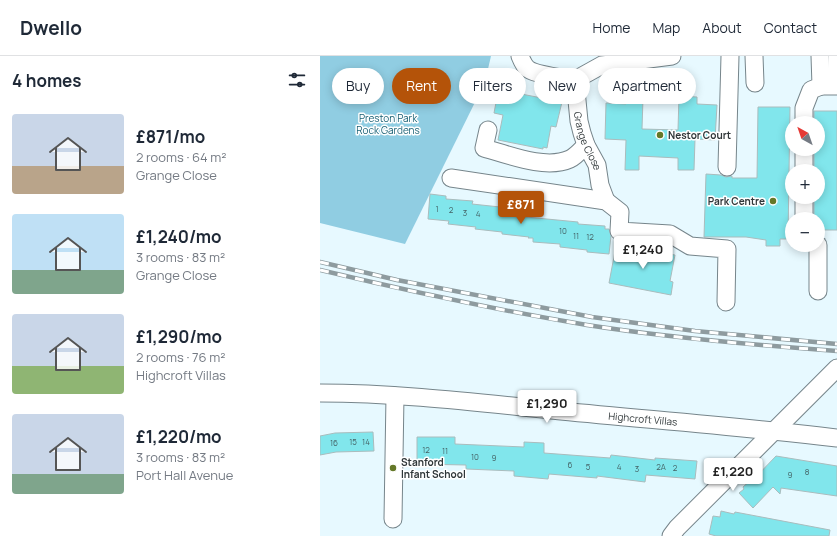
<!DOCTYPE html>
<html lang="en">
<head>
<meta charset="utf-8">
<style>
  :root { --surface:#fff; --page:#f2f2f3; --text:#1f2937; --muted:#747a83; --line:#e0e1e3; --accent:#b45309 }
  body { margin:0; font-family:Manrope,sans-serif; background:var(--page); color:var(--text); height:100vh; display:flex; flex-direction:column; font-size:15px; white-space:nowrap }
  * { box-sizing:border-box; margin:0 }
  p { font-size:13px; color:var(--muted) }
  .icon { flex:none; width:22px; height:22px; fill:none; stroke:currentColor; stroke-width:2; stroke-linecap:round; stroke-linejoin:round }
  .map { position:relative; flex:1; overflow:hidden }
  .sheet { display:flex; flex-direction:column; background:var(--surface); width:320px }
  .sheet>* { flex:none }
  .top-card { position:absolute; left:12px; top:12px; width:380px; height:36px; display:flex; gap:8px }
  .needle { width:26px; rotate:320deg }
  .fabs { position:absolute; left:465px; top:60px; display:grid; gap:8px }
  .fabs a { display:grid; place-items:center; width:40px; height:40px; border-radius:50%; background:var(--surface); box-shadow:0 2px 10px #0003; font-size:20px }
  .price { position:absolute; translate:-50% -34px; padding:0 9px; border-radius:4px; background:#fff; color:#222; font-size:13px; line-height:26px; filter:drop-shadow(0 1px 2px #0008) }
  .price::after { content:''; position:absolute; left:50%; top:24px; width:12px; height:9px; margin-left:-6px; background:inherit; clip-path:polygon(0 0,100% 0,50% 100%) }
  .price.active { background:var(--accent); color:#fff }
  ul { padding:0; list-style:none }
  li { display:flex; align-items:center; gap:12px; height:100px; padding:0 12px }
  li span { display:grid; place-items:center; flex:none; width:112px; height:80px; border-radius:4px; color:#555 }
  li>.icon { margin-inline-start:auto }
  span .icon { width:48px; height:48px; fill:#fffc; stroke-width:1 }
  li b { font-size:17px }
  h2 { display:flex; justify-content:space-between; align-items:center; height:48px; padding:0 12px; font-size:17px }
  .pill { padding:0 14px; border-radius:18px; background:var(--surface); box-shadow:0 2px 10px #0003; font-size:14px; line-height:36px }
  .pill.active { background:var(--accent); color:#fff }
  header { display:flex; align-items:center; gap:24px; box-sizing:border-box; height:56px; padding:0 20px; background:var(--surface); border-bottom:1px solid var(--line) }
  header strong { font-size:19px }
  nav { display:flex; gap:22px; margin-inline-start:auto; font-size:14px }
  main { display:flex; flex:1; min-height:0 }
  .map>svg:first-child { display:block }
</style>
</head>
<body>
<header>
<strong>Dwello</strong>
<nav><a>Home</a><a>Map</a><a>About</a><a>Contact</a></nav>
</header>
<main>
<section class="sheet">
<h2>4 homes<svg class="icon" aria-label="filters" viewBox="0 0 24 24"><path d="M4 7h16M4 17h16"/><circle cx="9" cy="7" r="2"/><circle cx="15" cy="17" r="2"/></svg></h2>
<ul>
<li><span style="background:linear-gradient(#c9d6e8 65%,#b9a48a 0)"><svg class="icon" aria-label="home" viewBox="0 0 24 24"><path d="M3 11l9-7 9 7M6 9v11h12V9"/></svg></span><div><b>£871/mo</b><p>2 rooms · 64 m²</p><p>Grange Close</p></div></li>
<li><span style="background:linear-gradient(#bfe0f5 70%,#7fa58c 0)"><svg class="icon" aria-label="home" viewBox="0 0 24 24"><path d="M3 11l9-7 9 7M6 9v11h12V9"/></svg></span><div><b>£1,240/mo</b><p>3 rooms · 83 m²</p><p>Grange Close</p></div></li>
<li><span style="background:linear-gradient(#c9d6e8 65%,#8fb573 0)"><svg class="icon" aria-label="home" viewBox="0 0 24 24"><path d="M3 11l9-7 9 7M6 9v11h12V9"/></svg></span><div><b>£1,290/mo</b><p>2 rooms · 76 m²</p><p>Highcroft Villas</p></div></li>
<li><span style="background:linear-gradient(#c9d6e8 75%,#7fa58c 0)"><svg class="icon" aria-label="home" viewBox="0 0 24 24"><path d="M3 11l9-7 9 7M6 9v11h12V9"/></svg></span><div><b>£1,220/mo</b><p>3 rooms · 83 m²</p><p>Port Hall Avenue</p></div></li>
</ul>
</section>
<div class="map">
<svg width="517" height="480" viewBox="0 0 517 480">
  <rect width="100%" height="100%" fill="#e7f9ff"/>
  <path fill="#90cde2" d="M0 0H171L165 26 85 188 0 167Z"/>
  <g fill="#81e6ec" stroke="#aabcbd">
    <path d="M181 34 242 46 236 71 231 70 227 92 223 91V93L178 84 183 59 174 57 178 36H180Z"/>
    <path d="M359 40 377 41V48L397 49 395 84 375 83 374 114H358V102L319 100V114H305L306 84 285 83 286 47 306 48 307 41 323 42 322 73 358 74Z"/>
    <path d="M438 51H470L468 183H460V190H446V184L426 181H384L386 118 401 119 406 121 412 120V122H437Z"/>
    <path d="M494 55H517V174H498V163H494V141H498V115H494V93H498V67H494Z"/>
    <path d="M110 138 126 140V143L153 145 152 148 180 151 179 153 206 156V161L258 166V168L285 170V173H289L291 180 289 198 267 196V194L240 191V188L213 186V182H208L209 181 182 178V176L155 173 156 171 128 168 129 165 108 163Z"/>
    <path d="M296 190 355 199 350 225 353 226 351 239 289 227Z"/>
    <path d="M53 376 54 395 16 396 0 399V380L15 377Z"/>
    <path d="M97 381H135V388L204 391V386L224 387V397L290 402 291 399 335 404V402L377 405 375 423 326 419 325 426 277 420V422L229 418 228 423 194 420V415L146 413V409L97 408Z"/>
    <path d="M456 400 517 410V440L461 432 460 438 453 431 433 452 419 437 424 433 423 431 433 422 434 423Z"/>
    <path d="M401 455 414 458 415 456 510 474 509 480H396L389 478 393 460 400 461Z"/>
  </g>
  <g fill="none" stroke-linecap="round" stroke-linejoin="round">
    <defs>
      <g id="minor">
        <path d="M200 0C202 5 204 10 208 13 216 19 244 22 255 24L282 9 352 0"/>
        <path d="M434 0 435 27"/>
        <path id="s1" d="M255 24 259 65 262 77 266 89 277 109 280 129 286 145"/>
        <path d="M501 30H516L517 0"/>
        <path d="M484 67V52L491 34 501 30 500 0"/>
        <path d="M168 74 164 92C189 99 226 114 250 103 256 100 261 94 266 89"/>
        <path d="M407 111 410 0"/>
        <path d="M484 115V93"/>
        <path d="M131 122 286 145 300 156 299 175 350 178 370 190 407 193 406 246"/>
        <path d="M484 163V141"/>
        <path d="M498 235V189"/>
        <path id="s2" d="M0 337C80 337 161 347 241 355 333 364 425 371 517 382"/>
        <path d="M73 463 75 340"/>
        <path d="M351 480 357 472 517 312"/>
      </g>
    </defs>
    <use href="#minor" stroke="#76858b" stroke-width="19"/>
    <use href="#minor" stroke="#fff" stroke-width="17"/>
    <defs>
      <g id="rail">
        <path d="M0 206 77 224 272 261 375 275 517 288"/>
        <path d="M0 214C88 235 177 254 267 269 350 282 434 289 517 295"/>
      </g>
    </defs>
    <use href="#rail" stroke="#8e9b9f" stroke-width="4.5"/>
    <use href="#rail" stroke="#fff" stroke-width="3" stroke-dasharray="9" stroke-linecap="butt"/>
  </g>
  <g fill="#647828" stroke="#fff" stroke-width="1.5">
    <circle cx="340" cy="79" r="4"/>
    <circle cx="453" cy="145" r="4"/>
    <circle cx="73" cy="412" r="4"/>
  </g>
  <g text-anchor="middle" stroke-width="3" stroke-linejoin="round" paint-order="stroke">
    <g font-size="8" fill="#446366">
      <text x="117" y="156">1</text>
      <text x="131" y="157">2</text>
      <text x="145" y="160">3</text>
      <text x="158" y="161">4</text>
      <text x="243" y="178">10</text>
      <text x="256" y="183">11</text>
      <text x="270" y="184">12</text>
      <text x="33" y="389">15</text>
      <text x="46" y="389">14</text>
      <text x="14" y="390">16</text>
      <text x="106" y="397">12</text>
      <text x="125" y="398">11</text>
      <text x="155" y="404">10</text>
      <text x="174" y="405">9</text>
      <text x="250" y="412">6</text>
      <text x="268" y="414">5</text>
      <text x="299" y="414">4</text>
      <text x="341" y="414">2A</text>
      <text x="355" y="415">2</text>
      <text x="317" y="416">3</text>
      <text x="487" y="419">8</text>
      <text x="470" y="422">9</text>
    </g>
    <g font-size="10" fill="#165f73" stroke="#fff">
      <text x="68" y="66">Preston Park<tspan x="68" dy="12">Rock Gardens</tspan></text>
    </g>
    <g font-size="10" font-weight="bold" fill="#303739" stroke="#fff" text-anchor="start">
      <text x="348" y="83">Nestor Court</text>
      <text x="445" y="149" text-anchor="end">Park Centre</text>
      <text x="81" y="410">Stanford<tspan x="81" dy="12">Infant School</tspan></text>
    </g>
    <g font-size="10" fill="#303739" stroke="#fff">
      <text dy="4" stroke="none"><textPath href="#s1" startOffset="63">Grange Close</textPath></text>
      <text dy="4" stroke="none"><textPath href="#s2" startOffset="324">Highcroft Villas</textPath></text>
    </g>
  </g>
</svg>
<div class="fabs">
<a><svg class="needle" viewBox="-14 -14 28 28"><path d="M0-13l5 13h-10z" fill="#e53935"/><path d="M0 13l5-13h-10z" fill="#747a83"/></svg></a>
<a>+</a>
<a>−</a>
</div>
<b class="price active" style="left:201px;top:169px">£871</b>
<b class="price" style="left:323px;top:214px">£1,240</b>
<b class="price" style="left:227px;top:368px">£1,290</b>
<b class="price" style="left:413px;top:436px">£1,220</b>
<div class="top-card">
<a class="pill">Buy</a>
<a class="pill active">Rent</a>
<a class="pill">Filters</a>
<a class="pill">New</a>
<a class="pill">Apartment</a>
</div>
</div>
</main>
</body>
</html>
